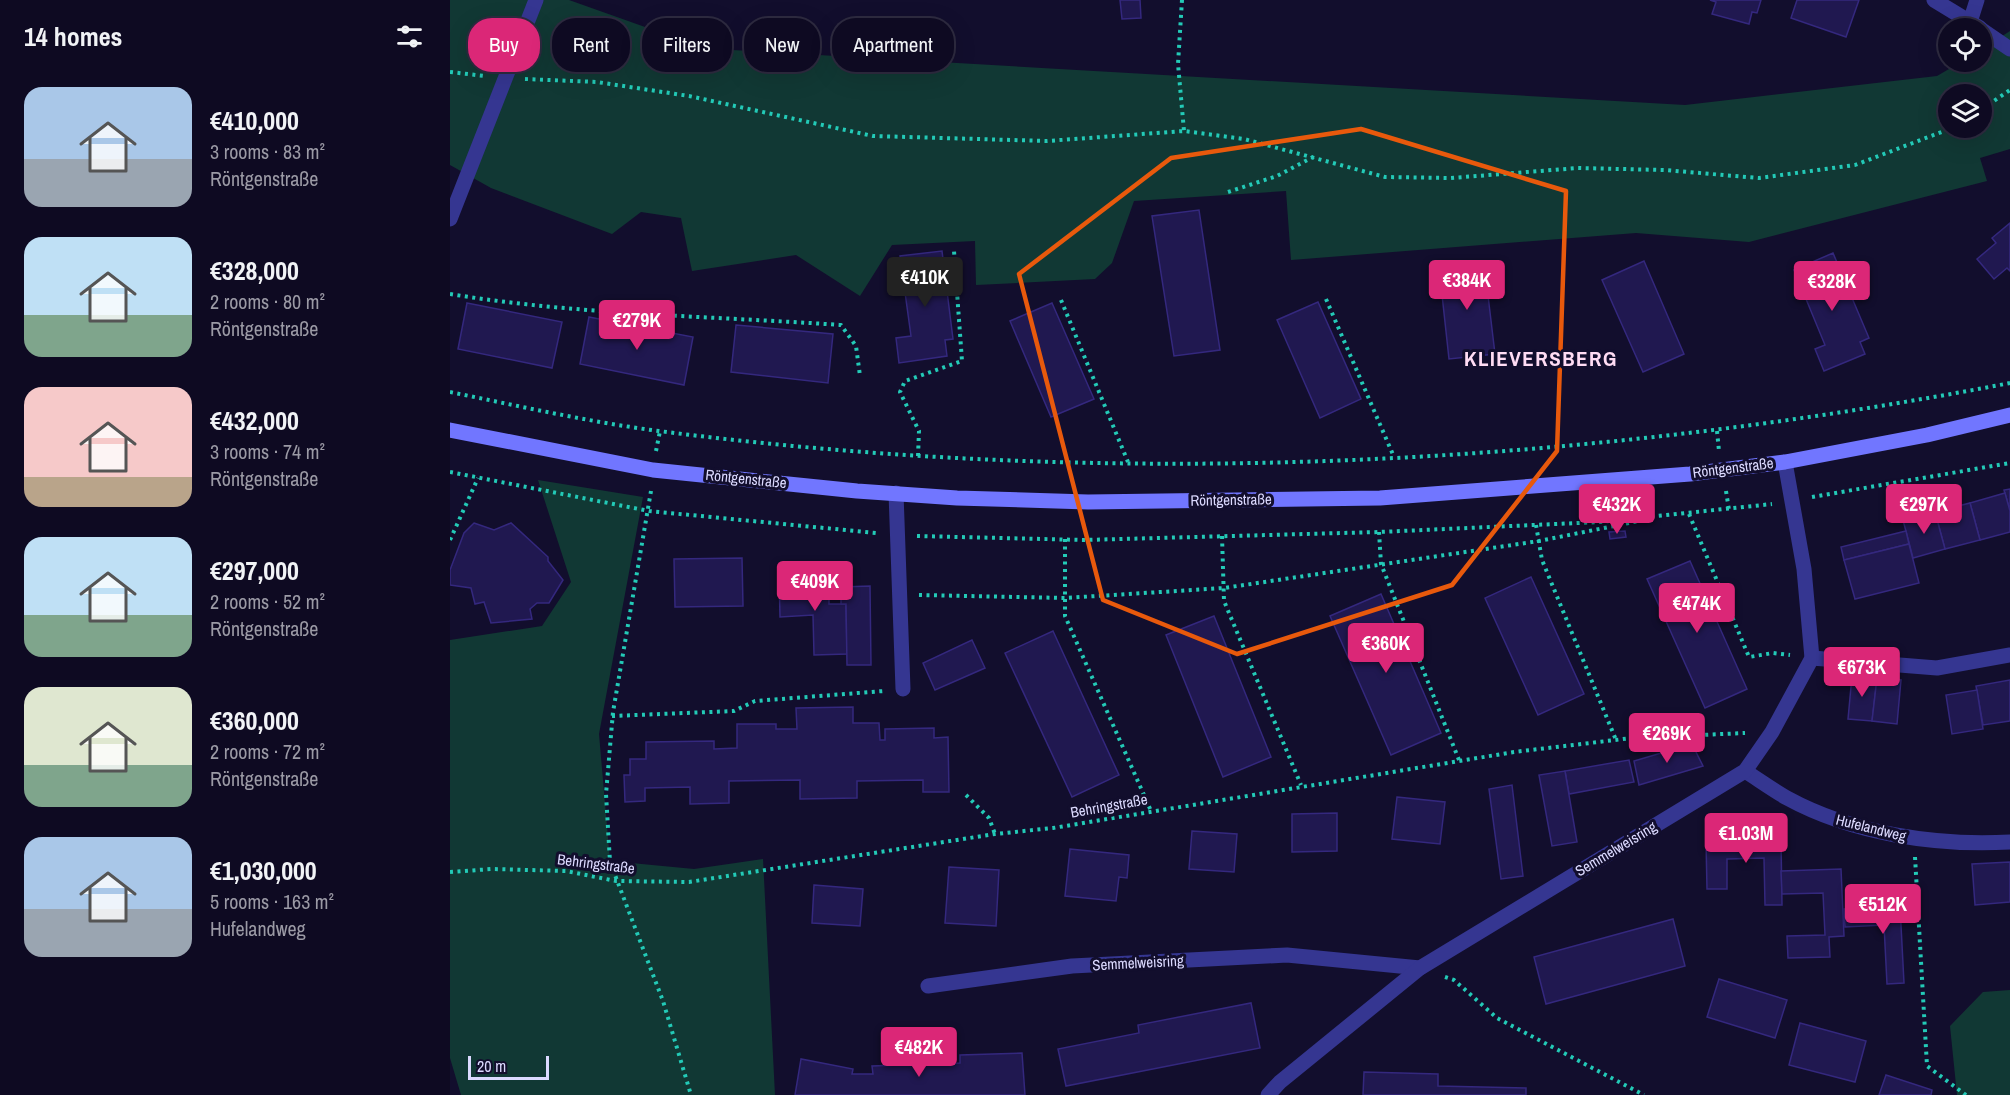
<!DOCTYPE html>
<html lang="en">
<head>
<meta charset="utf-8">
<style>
  :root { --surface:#0e0a22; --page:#17132a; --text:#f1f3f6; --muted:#9b9aa5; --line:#2e2b40; --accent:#db2777 }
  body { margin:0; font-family:"Archivo Narrow",sans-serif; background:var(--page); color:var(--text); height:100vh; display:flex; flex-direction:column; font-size:22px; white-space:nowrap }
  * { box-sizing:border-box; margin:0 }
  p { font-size:20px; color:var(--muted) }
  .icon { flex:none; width:33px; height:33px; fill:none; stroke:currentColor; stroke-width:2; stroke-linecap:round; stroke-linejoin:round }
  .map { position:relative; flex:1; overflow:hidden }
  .panel { display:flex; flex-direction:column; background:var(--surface); width:450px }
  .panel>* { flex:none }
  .banner { position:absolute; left:18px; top:18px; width:570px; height:54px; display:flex; gap:12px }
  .tools { position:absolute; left:1488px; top:18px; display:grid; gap:12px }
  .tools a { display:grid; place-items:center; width:54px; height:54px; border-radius:50%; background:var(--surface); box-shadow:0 6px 24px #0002,0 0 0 2px var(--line); font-size:30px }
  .scale { position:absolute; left:18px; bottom:15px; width:81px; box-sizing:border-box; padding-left:6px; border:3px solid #dcdaff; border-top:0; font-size:16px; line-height:21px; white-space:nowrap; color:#dcdaff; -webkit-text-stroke:4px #120e2d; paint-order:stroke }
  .price { position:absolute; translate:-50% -51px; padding:0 14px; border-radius:6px; background:var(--accent); color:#fff; font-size:20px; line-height:39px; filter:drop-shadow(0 2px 3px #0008) }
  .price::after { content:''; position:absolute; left:50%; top:36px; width:18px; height:14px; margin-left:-9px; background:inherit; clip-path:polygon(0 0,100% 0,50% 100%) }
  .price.on { background:#222; color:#fff }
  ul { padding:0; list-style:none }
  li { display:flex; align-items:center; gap:18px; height:150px; padding:0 24px }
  li span { display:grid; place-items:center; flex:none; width:168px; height:120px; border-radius:18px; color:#555 }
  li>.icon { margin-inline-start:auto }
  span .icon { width:72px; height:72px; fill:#fffc; stroke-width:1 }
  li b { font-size:26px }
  h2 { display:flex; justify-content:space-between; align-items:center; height:72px; padding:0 24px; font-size:26px }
  .chip { padding:0 21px; border-radius:24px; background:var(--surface); box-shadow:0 6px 24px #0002,0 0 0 2px var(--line); font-size:21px; line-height:54px }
  .chip.on { background:var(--accent); color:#fff }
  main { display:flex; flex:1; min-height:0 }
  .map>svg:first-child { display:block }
</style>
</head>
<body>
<main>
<section class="panel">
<h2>14 homes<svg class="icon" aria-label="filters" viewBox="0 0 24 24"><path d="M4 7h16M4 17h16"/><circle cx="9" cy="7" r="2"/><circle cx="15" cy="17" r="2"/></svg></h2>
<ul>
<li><span style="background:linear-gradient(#a9c7e8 60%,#9aa5b1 0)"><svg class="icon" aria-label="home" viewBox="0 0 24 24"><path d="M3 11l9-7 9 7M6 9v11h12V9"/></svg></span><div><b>€410,000</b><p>3 rooms · 83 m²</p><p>Röntgenstraße</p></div></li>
<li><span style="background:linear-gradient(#bfe0f5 65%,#7fa58c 0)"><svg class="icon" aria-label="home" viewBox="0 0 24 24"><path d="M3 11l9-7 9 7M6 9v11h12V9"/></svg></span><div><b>€328,000</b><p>2 rooms · 80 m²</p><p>Röntgenstraße</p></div></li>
<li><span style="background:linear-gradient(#f6c9c9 75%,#b9a48a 0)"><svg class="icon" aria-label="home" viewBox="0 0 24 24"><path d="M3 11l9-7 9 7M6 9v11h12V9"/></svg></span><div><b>€432,000</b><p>3 rooms · 74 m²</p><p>Röntgenstraße</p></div></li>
<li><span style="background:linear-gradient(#bfe0f5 65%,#7fa58c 0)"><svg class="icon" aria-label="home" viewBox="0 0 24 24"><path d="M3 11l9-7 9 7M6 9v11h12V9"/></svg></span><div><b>€297,000</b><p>2 rooms · 52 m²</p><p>Röntgenstraße</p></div></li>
<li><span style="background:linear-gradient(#dfe7d0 65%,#7fa58c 0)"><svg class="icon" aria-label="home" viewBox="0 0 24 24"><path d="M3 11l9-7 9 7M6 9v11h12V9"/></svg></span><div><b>€360,000</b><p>2 rooms · 72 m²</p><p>Röntgenstraße</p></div></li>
<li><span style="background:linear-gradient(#a9c7e8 60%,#9aa5b1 0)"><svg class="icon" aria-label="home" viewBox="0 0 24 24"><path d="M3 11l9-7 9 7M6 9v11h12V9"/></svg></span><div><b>€1,030,000</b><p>5 rooms · 163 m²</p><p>Hufelandweg</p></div></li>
</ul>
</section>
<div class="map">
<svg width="1560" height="1095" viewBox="0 0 1560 1095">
  <rect width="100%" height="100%" fill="#120e2d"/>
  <g fill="#113834" fill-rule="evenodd">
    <path d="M0 0H119L240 43 282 50 1235 105 1487 76 1511 62H1532V49L1560 31V149L1530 158 1537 181 1299 242 1186 233 841 260 836 191 684 201 662 263 645 279 526 285 525 241 442 245 410 296 346 255 242 271 231 218 191 212 162 234 41 188 0 165ZM1498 94H1532V128H1498Z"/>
    <path d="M88 480 193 497 149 734 160 861 244 869 313 859 325 1095H11L0 1058V640L92 626 121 582Z"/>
    <path d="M1560 990V1095H1507L1500 1026 1533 992Z"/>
  </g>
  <g fill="#201850" stroke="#34287e" stroke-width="1.5">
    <path d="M670 0H690L691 18 672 19Z"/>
    <path d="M1260 0H1311L1307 13 1302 12 1299 24 1262 14 1266 2Z"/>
    <path d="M1347 0H1409L1396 37 1341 18Z"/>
    <path d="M749 210 770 350 724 356 702 216Z"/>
    <path d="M1560 223V271L1557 268 1544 279 1527 259 1546 243 1542 238Z"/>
    <path d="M492 251 503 339 495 340 497 356 449 363 446 338 461 336 450 256Z"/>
    <path d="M1383 253 1419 338 1410 342 1415 354 1374 371 1365 349 1375 345 1344 270Z"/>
    <path d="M1194 261 1234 354 1193 372 1152 280Z"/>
    <path d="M1034 262 1045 354 999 359 989 267Z"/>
    <path d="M868 302 911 399 870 418 827 320Z"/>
    <path d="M17 303 112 322 102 368 8 349Z"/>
    <path d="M602 303 644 399 601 417 560 321Z"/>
    <path d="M139 317 243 337 234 385 130 364Z"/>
    <path d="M286 325 383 334 378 383 281 372Z"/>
    <path d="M1560 489V511L1554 490Z"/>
    <path d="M1555 493 1560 511V532L1530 540 1520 503Z"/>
    <path d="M1520 503 1530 540 1495 549 1485 512Z"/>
    <path d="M1485 512 1495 549 1463 558 1453 520Z"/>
    <path d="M24 523 44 530 61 523 98 557V561L113 580 99 603H87L80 609 82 619 41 623 34 602 25 604 21 588 0 585V570L14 533Z"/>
    <path d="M1175 531 1176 537 1160 539 1159 532Z"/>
    <path d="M1456 531 1459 544 1394 560 1391 547Z"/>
    <path d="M1459 544 1469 583 1405 599 1394 560Z"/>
    <path d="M292 558 293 606 225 607 224 559Z"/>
    <path d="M1240 561 1297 689 1255 708 1197 579Z"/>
    <path d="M357 573V578L370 577V587L379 586V604H396L397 654 364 655 363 615 330 617 329 574Z"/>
    <path d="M1081 577 1134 694 1088 715 1035 598Z"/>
    <path d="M420 586 421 665H397L396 604H391V587Z"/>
    <path d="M931 594 991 733 941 755 880 616Z"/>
    <path d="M764 616 821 757 773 777 716 635Z"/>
    <path d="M603 631 669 775 622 797 555 653Z"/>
    <path d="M522 640 535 668 485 690 473 663Z"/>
    <path d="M1402 676 1427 678 1422 721 1398 719Z"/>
    <path d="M1427 678 1451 680 1447 724 1422 721Z"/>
    <path d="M1560 680V721L1533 725 1526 686Z"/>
    <path d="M1527 690 1533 729 1502 734 1496 695Z"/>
    <path d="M403 707V723H429L430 740H435V729L484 728V738L498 737 499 792H473V780L407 781V798L350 799V780L279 781V803L240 804V787L195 788V801L175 802 174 775H180V759H196V742L264 741V749L287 748V724H326V729H347L346 708Z"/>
    <path d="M1242 744 1253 766 1189 785 1184 761Z"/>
    <path d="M1179 760 1184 782 1119 794 1115 771Z"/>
    <path d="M1115 771 1127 842 1102 846 1089 775Z"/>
    <path d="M1062 785 1073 876 1051 879 1039 789Z"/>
    <path d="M947 797 995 802 990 844 942 839Z"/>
    <path d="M887 813V851L842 852V814Z"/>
    <path d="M742 831 787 834 784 872 739 869Z"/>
    <path d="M1331 840 1332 905H1315L1314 858 1277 859V889H1257L1256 841Z"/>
    <path d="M620 849 679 855 677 878 669 877 666 901 615 896Z"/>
    <path d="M1560 862V902L1525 905 1522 864Z"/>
    <path d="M499 867 549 870 546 926 495 923Z"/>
    <path d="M1391 869 1394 936 1379 937 1380 957 1338 958 1337 936 1375 935 1373 893 1332 894 1331 871Z"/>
    <path d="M364 885 413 889 410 926 362 923Z"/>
    <path d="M1450 906 1454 983 1437 984 1434 925 1395 927 1394 909Z"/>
    <path d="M1223 919 1235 966 1096 1004 1084 957Z"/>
    <path d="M1269 979 1337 1000 1325 1038 1257 1017Z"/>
    <path d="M801 1003 810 1048 616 1086 608 1049 689 1033 688 1025Z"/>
    <path d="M1350 1023 1416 1041 1405 1082 1339 1065Z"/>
    <path d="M572 1053 575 1095H345L351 1059 403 1069 402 1074H423L422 1066 510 1063V1055Z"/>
    <path d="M914 1072 988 1074V1086L1076 1088V1095H913Z"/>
    <path d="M1436 1075 1482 1090 1481 1095H1429Z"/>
  </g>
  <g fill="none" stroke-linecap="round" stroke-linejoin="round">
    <g stroke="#23cab7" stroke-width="4" stroke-dasharray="3 4.5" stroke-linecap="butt">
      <path d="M732 0 728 64 734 131"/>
      <path d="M0 72 35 76"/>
      <path d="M75 79 147 82 239 96 423 136 597 141 734 131 794 139 935 177 1001 178 1128 168 1214 170 1309 178 1405 165 1502 128"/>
      <path d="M1532 109 1560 90"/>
      <path d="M778 192 827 176 865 156"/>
      <path d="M0 294C129 315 260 316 391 325L406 346 410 376"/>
      <path d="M876 299 944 457"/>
      <path d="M611 300 678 462"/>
      <path d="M0 392C69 406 139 422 209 431 657 489 1118 468 1560 383"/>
      <path d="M1267 431 1269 451"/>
      <path d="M206 451 210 431"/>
      <path d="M468 456 469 431 450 392 455 381 512 361 504 251"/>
      <path d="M0 472 199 511 426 533"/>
      <path d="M201 491 163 712 156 794 160 862 213 1001 241 1095"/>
      <path d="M1276 491 1279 510"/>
      <path d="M1362 497 1560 463"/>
      <path d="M1239 514 1299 657 1323 653 1340 655"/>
      <path d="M1086 525 1092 560 1166 740"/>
      <path d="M929 532 931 564 1009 760"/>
      <path d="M467 536 634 540 929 532 1150 522 1322 504"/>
      <path d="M772 536 774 601 851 785"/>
      <path d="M615 539V616L701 811"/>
      <path d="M0 540 28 478"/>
      <path d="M469 595 615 598 774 588 1089 541 1199 519"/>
      <path d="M162 716 284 711 305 701 434 691"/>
      <path d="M516 795 539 818 545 834"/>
      <path d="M1465 857 1477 1066 1516 1095"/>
      <path d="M0 872 42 869 116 871 166 881 239 882 545 834 603 828 1064 752 1182 738 1295 733"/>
      <path d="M995 977 1004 980 1047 1018 1194 1095"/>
    </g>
    <path stroke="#353691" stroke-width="15" d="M446 493 453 689"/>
    <g stroke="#353691" stroke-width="15">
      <path d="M1484 0 1530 28"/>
      <path d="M1520 22 1527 0"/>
      <path d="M1532 30 1560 49"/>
      <path d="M0 219 86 0"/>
      <path d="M1362 658 1487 668 1560 655"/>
      <path d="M1295 771C1309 780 1323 790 1337 798 1403 834 1486 846 1560 842"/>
      <path d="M478 986 622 966 837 955 970 968"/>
      <path d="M818 1095 830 1082 970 968 1295 771 1322 732 1362 658 1354 569 1335 462"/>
    </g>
    <path stroke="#7176ff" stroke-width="15" d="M0 430 203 470 407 491 507 498 638 502 930 498 1240 474 1335 462 1477 435 1560 415"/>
  </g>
  <path fill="none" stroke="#e8590c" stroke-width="4.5" stroke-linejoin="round" d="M911 129 1116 191 1107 451 1002 585 787 654 653 600 569 274 721 158Z"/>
  <g text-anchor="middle" stroke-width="6" stroke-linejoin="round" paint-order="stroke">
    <g font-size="15" fill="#dcdaff" stroke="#120e2d">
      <text transform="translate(1283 468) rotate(-7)" y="5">Röntgenstraße</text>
      <text transform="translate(296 479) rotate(6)" y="5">Röntgenstraße</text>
      <text transform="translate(781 500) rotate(-1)" y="5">Röntgenstraße</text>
      <text transform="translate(659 806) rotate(-10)" y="5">Behringstraße</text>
      <text transform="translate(1421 828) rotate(14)" y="5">Hufelandweg</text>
      <text transform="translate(1166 849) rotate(-31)" y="5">Semmelweisring</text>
      <text transform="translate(146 864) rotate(7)" y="5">Behringstraße</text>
      <text transform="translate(688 963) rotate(-3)" y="5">Semmelweisring</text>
    </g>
    <g font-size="21" font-weight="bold" letter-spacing="1.5" fill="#ffdcf4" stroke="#120e2d">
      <text x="1091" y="366">KLIEVERSBERG</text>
    </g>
  </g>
</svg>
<div class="tools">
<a><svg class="icon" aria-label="locate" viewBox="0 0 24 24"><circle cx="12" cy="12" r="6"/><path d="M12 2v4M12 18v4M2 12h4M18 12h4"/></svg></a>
<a><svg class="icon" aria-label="layers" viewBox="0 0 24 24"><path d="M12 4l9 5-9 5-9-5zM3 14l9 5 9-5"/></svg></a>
</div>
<div class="scale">20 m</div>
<b class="price on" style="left:475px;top:308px">€410K</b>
<b class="price" style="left:1017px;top:311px">€384K</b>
<b class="price" style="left:1382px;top:312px">€328K</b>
<b class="price" style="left:187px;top:351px">€279K</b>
<b class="price" style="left:1167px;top:535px">€432K</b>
<b class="price" style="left:1474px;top:535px">€297K</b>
<b class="price" style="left:365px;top:612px">€409K</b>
<b class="price" style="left:1247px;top:634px">€474K</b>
<b class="price" style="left:936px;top:674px">€360K</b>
<b class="price" style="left:1412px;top:698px">€673K</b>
<b class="price" style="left:1217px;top:764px">€269K</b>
<b class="price" style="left:1296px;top:864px">€1.03M</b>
<b class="price" style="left:1433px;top:935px">€512K</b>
<b class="price" style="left:469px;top:1078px">€482K</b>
<div class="banner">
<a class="chip on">Buy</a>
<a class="chip">Rent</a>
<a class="chip">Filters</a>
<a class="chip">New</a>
<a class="chip">Apartment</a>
</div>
</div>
</main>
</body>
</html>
